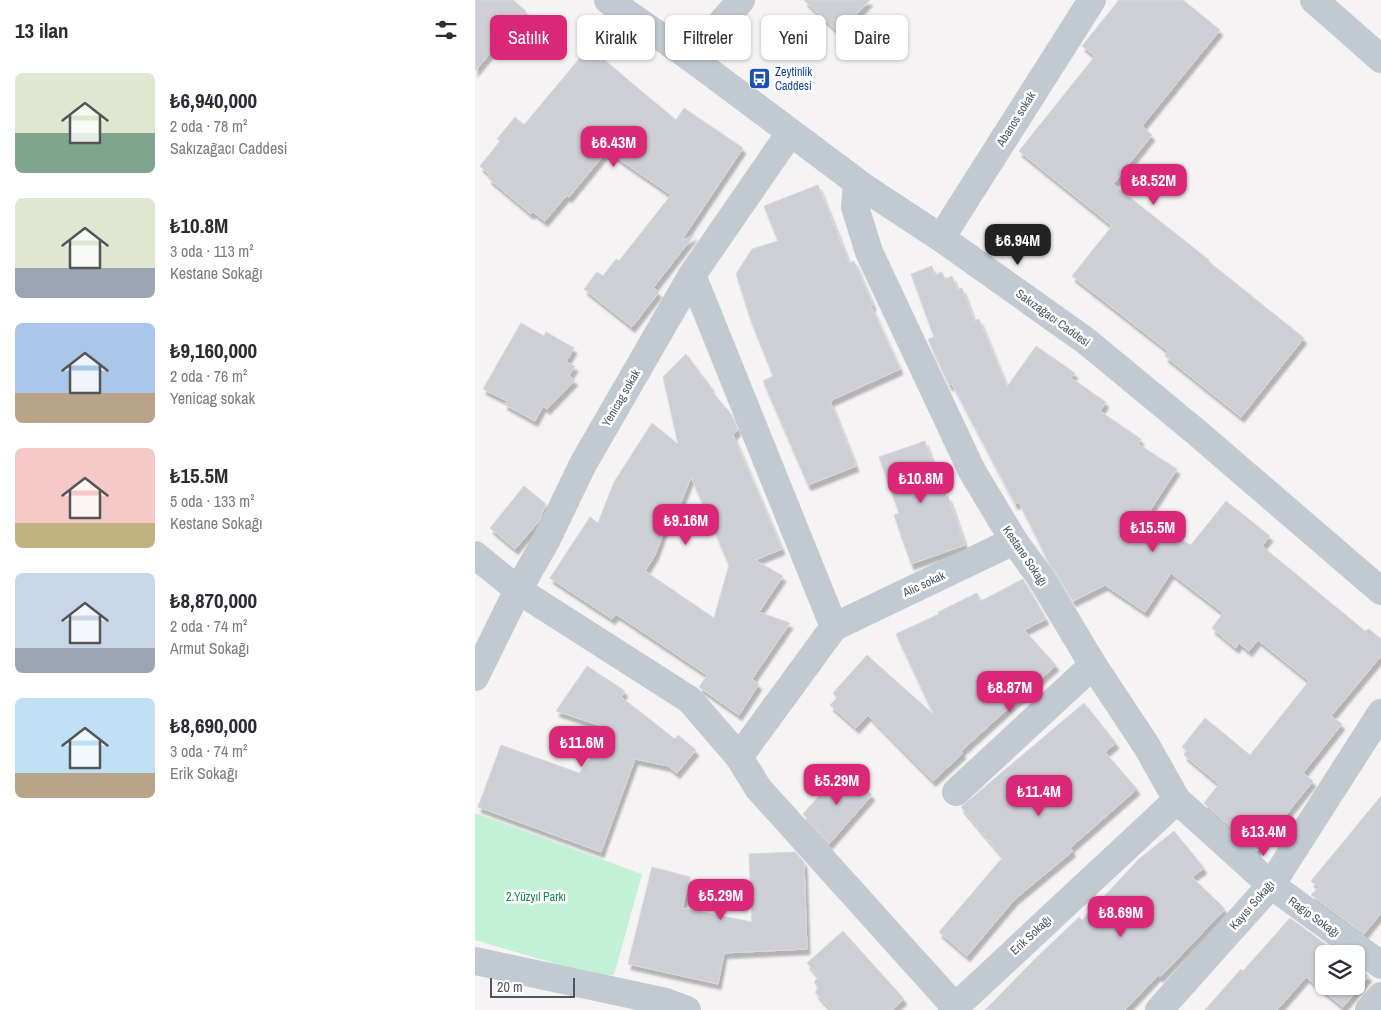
<!DOCTYPE html>
<html lang="tr">
<head>
<meta charset="utf-8">
<style>
  :root { --surface:#fff; --page:#f7f7f7; --text:#2b2b33; --muted:#7c7c81; --accent:#db2777 }
  body { margin:0; font-family:"Archivo Narrow",sans-serif; background:var(--page); color:var(--text); height:100vh; display:flex; flex-direction:column; font-size:19px; white-space:nowrap }
  * { box-sizing:border-box; margin:0 }
  p { font-size:16px; color:var(--muted) }
  .icon { flex:none; width:28px; height:28px; fill:none; stroke:currentColor; stroke-width:2; stroke-linecap:round; stroke-linejoin:round }
  .map { position:relative; flex:1; overflow:hidden }
  .sheet { display:flex; flex-direction:column; background:var(--surface); width:475px }
  .sheet>* { flex:none }
  .top-card { position:absolute; left:15px; top:15px; width:475px; height:45px; display:flex; gap:10px }
  .fabs { position:absolute; left:840px; top:945px; display:grid; gap:10px }
  .fabs a { display:grid; place-items:center; width:50px; height:50px; border-radius:8px; background:var(--surface); box-shadow:0 1px 4px #0004; font-size:25px }
  .scale { position:absolute; left:15px; bottom:12px; width:85px; box-sizing:border-box; padding-left:5px; border:2px solid #4a5661; border-top:0; font-size:14px; line-height:18px; white-space:nowrap; color:#4a5661; -webkit-text-stroke:4px #fff; paint-order:stroke }
  .price { position:absolute; translate:-50% -42px; padding:0 11px; border-radius:10px; background:var(--accent); color:#fff; font-size:16px; line-height:32px; filter:drop-shadow(0 1px 2px #0008) }
  .price::after { content:''; position:absolute; left:50%; top:30px; width:15px; height:11px; margin-left:-8px; background:inherit; clip-path:polygon(0 0,100% 0,50% 100%) }
  .price.active { background:#222; color:#fff }
  ul { padding:0; list-style:none }
  li { display:flex; align-items:center; gap:15px; height:125px; padding:0 15px }
  li span { display:grid; place-items:center; flex:none; width:140px; height:100px; border-radius:8px; color:#555 }
  li>.icon { margin-inline-start:auto }
  span .icon { width:60px; height:60px; fill:#fffc; stroke-width:1 }
  li b { font-size:21px }
  h2 { display:flex; justify-content:space-between; align-items:center; height:60px; padding:0 15px; font-size:21px }
  .pill { padding:0 18px; border-radius:8px; background:var(--surface); box-shadow:0 1px 4px #0004; font-size:18px; line-height:45px }
  .pill.active { background:var(--accent); color:#fff }
  main { display:flex; flex:1; min-height:0 }
  .map>svg:first-child { display:block }
</style>
</head>
<body>
<main>
<section class="sheet">
<h2>13 ilan<svg class="icon" aria-label="filters" viewBox="0 0 24 24"><path d="M4 7h16M4 17h16"/><circle cx="9" cy="7" r="2"/><circle cx="15" cy="17" r="2"/></svg></h2>
<ul>
<li><span style="background:linear-gradient(#dfe7d0 60%,#7fa58c 0)"><svg class="icon" aria-label="home" viewBox="0 0 24 24"><path d="M3 11l9-7 9 7M6 9v11h12V9"/></svg></span><div><b>₺6,940,000</b><p>2 oda · 78 m²</p><p>Sakızağacı Caddesi</p></div></li>
<li><span style="background:linear-gradient(#dfe7d0 70%,#9aa5b1 0)"><svg class="icon" aria-label="home" viewBox="0 0 24 24"><path d="M3 11l9-7 9 7M6 9v11h12V9"/></svg></span><div><b>₺10.8M</b><p>3 oda · 113 m²</p><p>Kestane Sokağı</p></div></li>
<li><span style="background:linear-gradient(#a9c7e8 70%,#b9a48a 0)"><svg class="icon" aria-label="home" viewBox="0 0 24 24"><path d="M3 11l9-7 9 7M6 9v11h12V9"/></svg></span><div><b>₺9,160,000</b><p>2 oda · 76 m²</p><p>Yenicag sokak</p></div></li>
<li><span style="background:linear-gradient(#f6c9c9 75%,#c2b280 0)"><svg class="icon" aria-label="home" viewBox="0 0 24 24"><path d="M3 11l9-7 9 7M6 9v11h12V9"/></svg></span><div><b>₺15.5M</b><p>5 oda · 133 m²</p><p>Kestane Sokağı</p></div></li>
<li><span style="background:linear-gradient(#c9d6e8 75%,#9aa5b1 0)"><svg class="icon" aria-label="home" viewBox="0 0 24 24"><path d="M3 11l9-7 9 7M6 9v11h12V9"/></svg></span><div><b>₺8,870,000</b><p>2 oda · 74 m²</p><p>Armut Sokağı</p></div></li>
<li><span style="background:linear-gradient(#bfe0f5 75%,#b9a48a 0)"><svg class="icon" aria-label="home" viewBox="0 0 24 24"><path d="M3 11l9-7 9 7M6 9v11h12V9"/></svg></span><div><b>₺8,690,000</b><p>3 oda · 74 m²</p><p>Erik Sokağı</p></div></li>
</ul>
</section>
<div class="map">
<svg width="906" height="1010" viewBox="0 0 906 1010">
  <defs>
    <filter id="shadow"><feDropShadow dx="3" dy="5.5" stdDeviation="1" flood-color="#0004"/></filter>
  </defs>
  <rect width="100%" height="100%" fill="#f5f3f3"/>
  <path fill="#c3f1d5" d="M0 813 167 874 139 975 116 974 0 940Z"/>
  <g fill="#cdcfd5" stroke="#d7d9de" fill-rule="evenodd" filter="url(#shadow)">
    <path d="M0 0H38L51 11 0 71Z"/>
    <path d="M329 0H395L364 33Z"/>
    <path d="M644 0H708L745 30 667 126 677 135 638 184 734 260 733 261 829 338 766 417 690 356 693 351 597 276 637 226 544 151 620 56 607 46Z"/>
    <path d="M114 47 201 120 209 108 268 148 206 241 219 235 178 288 184 292 157 327 109 289 122 272 128 276 141 259 144 261 196 195 138 155 137 157 131 152 94 197 91 196 70 221 58 212 56 214 13 178 16 176 5 166 25 141 22 139 40 117 49 125Z"/>
    <path d="M343 185 374 263 379 261 398 305 396 306 425 369 355 401 381 466 333 485 288 381 298 376 275 318 261 274 277 249 303 241 289 206Z"/>
    <path d="M457 266 460 275 467 272 470 279 477 276 482 290 487 288 499 321 504 319 532 387 561 346 600 373 596 378 631 402 625 411 666 439 663 444 702 469 670 518 716 545 751 501 795 536 787 546 890 631 894 629 906 639V656L856 716 867 724 828 773 838 781 782 851 729 803 744 784 709 755 712 751 707 747 730 718 775 755 834 681 783 640 774 651 764 643 761 648 737 628 748 613 696 573 670 612 630 585 598 601 573 561 544 502 540 504 477 384 474 385 459 353 453 339 459 337 436 274Z"/>
    <path d="M46 323 69 336 71 332 99 348 91 362 100 366 94 376 100 380 72 409 68 406 60 421 29 404 32 401 8 389Z"/>
    <path d="M211 354 236 387 235 389 256 414 263 430 258 435 307 549 280 560 308 576 284 612 315 623 277 679 284 684 264 715 224 687 232 675 141 614 137 619 75 578 115 517 123 523 139 482 177 423 203 444 188 377ZM216 477 254 565 239 618 170 571 180 555 194 518 199 520Z"/>
    <path d="M450 441 469 497 473 496 490 545 436 564 419 515 424 513 404 457Z"/>
    <path d="M49 486 71 504 64 521 40 549 15 528Z"/>
    <path d="M548 579 571 619 549 630 581 665 486 751 488 753 458 781 393 715 381 728 355 705 362 698 358 693 392 655 459 715 421 634 464 614 463 612 502 593 506 601Z"/>
    <path d="M112 666 150 691 146 697 200 739 203 735 221 750 202 773 193 766 160 759 126 852 3 807 26 745 104 773 138 730 81 711Z"/>
    <path d="M609 703 641 743 630 752 662 789 595 848 598 851 539 900 492 956 464 932 528 857 486 807Z"/>
    <path d="M368 769 397 795 354 844 328 814Z"/>
    <path d="M906 796V913L889 934 836 895 844 887 836 881Z"/>
    <path d="M699 831 729 868 717 877 750 909 685 977 683 975 650 1010H510L560 959 604 917 607 920 664 859Z"/>
    <path d="M320 852 329 862 332 949 249 953 243 984 153 964 177 867 215 877 207 908 277 922 274 854Z"/>
    <path d="M815 918 864 954H849V986H881V966L894 976 868 1007 831 977 802 1010H730L766 969 768 971Z"/>
    <path d="M368 931 429 999 417 1010H356L340 992 344 988 339 982 344 977 332 963Z"/>
  </g>
  <g fill="none" stroke-linecap="round" stroke-linejoin="round">
    <g stroke="#c1cad2" stroke-width="28">
      <path d="M839 0 906 59"/>
      <path d="M216 58 266 0"/>
      <path d="M382 183 380 207 394 252 497 471 539 541 566 578 618 665 671 745 702 800 796 885 906 965"/>
      <path d="M466 238 617 0"/>
      <path d="M217 275 359 627 264 757 283 788 483 1010"/>
      <path d="M0 555 43 590 215 700 264 757"/>
      <path d="M359 627 539 541"/>
      <path d="M0 677 43 590 72 539 108 464 217 275 315 133"/>
      <path d="M481 792 618 665"/>
      <path d="M0 961 191 1002 212 1010"/>
      <path d="M477 1010 702 800"/>
      <path d="M684 1010 796 885 906 713"/>
      <path d="M894 1010 906 996"/>
    </g>
    <path stroke="#c1cad2" stroke-width="28" d="M133 0 216 58 390 188 466 238 611 341 720 431 906 591"/>
  </g>
  <defs>
    <symbol id="bus-square" viewBox="-11 -11 22 22"><rect x="-9" y="-9" width="18" height="18" rx="4" fill="#1a4fb4" stroke="#fff"/><path d="M-5-6H5V4H4V6H2V4H-2V6H-4V4H-5ZM-3.5-4V0h7V-4ZM-3.5 1.2v1.5H-2V1.2ZM2 1.2v1.5H3.5V1.2Z" fill="#fff"/></symbol>
  </defs>
  <g fill-rule="evenodd">
    <use href="#bus-square" x="272" y="66" width="25" height="25"/>
  </g>
  <g text-anchor="middle" stroke-width="5" stroke-linejoin="round" paint-order="stroke">
    <g font-size="12" fill="#164399" stroke="#fff" text-anchor="start">
      <text x="300" y="76">Zeyti̇nli̇k<tspan x="300" dy="14">Caddesi̇</tspan></text>
    </g>
    <g font-size="12" fill="#4a5661" stroke="#fff">
      <text transform="translate(541 119) rotate(-58)" y="4">Abanos sokak</text>
      <text transform="translate(578 318) rotate(36)" y="4">Sakızağacı Caddesi</text>
      <text transform="translate(146 398) rotate(-60)" y="4">Yenicag sokak</text>
      <text transform="translate(550 556) rotate(56)" y="4">Kestane Sokağı</text>
      <text transform="translate(449 584) rotate(-25)" y="4">Alic sokak</text>
      <text transform="translate(777 905) rotate(-49)" y="4">Kayısı Sokağı</text>
      <text transform="translate(839 917) rotate(36)" y="4">Ragip Sokağı</text>
      <text transform="translate(556 935) rotate(-43)" y="4">Erik Sokağı</text>
    </g>
    <g font-size="12" fill="#17864f" stroke="#fff">
      <text x="61" y="901">2.Yüzyıl Parkı</text>
    </g>
  </g>
</svg>
<div class="fabs">
<a><svg class="icon" aria-label="layers" viewBox="0 0 24 24"><path d="M12 4l9 5-9 5-9-5zM3 14l9 5 9-5"/></svg></a>
</div>
<div class="scale">20 m</div>
<b class="price" style="left:139px;top:168px">₺6.43M</b>
<b class="price" style="left:679px;top:206px">₺8.52M</b>
<b class="price active" style="left:543px;top:266px">₺6.94M</b>
<b class="price" style="left:446px;top:504px">₺10.8M</b>
<b class="price" style="left:211px;top:546px">₺9.16M</b>
<b class="price" style="left:678px;top:553px">₺15.5M</b>
<b class="price" style="left:535px;top:713px">₺8.87M</b>
<b class="price" style="left:107px;top:768px">₺11.6M</b>
<b class="price" style="left:362px;top:806px">₺5.29M</b>
<b class="price" style="left:564px;top:817px">₺11.4M</b>
<b class="price" style="left:789px;top:857px">₺13.4M</b>
<b class="price" style="left:246px;top:921px">₺5.29M</b>
<b class="price" style="left:646px;top:938px">₺8.69M</b>
<div class="top-card">
<a class="pill active">Satılık</a>
<a class="pill">Kiralık</a>
<a class="pill">Filtreler</a>
<a class="pill">Yeni</a>
<a class="pill">Daire</a>
</div>
</div>
</main>
</body>
</html>
